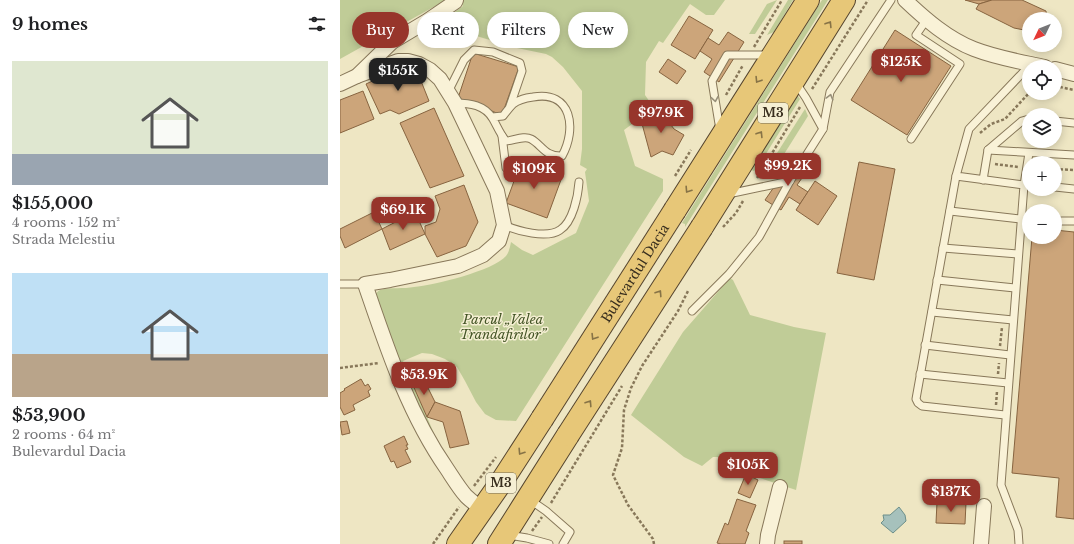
<!DOCTYPE html>
<html lang="en">
<head>
<meta charset="utf-8">
<style>
  :root { --surface:#fff; --page:#f6f6f6; --text:#202124; --muted:#757577; --accent:#97352b }
  body { margin:0; font-family:"Libre Baskerville",serif; background:var(--page); color:var(--text); height:100vh; display:flex; flex-direction:column; font-size:15px; white-space:nowrap }
  * { box-sizing:border-box; margin:0 }
  p { font-size:13px; color:var(--muted) }
  .icon { flex:none; width:22px; height:22px; fill:none; stroke:currentColor; stroke-width:2; stroke-linecap:round; stroke-linejoin:round }
  .map { position:relative; flex:1; overflow:hidden }
  .panel { display:flex; flex-direction:column; background:var(--surface); width:340px }
  .panel>* { flex:none }
  .top-card { position:absolute; left:12px; top:12px; width:380px; height:36px; display:flex; gap:8px }
  .needle { width:26px; rotate:227deg }
  .controls { position:absolute; left:682px; top:12px; display:grid; gap:8px }
  .controls a { display:grid; place-items:center; width:40px; height:40px; border-radius:50%; background:var(--surface); box-shadow:0 2px 10px #0003; font-size:20px }
  .price { position:absolute; translate:-50% -34px; padding:0 9px; border-radius:8px; background:var(--accent); color:#fff; font-size:13px; line-height:26px; filter:drop-shadow(0 1px 2px #0008) }
  .price::after { content:''; position:absolute; left:50%; top:24px; width:12px; height:9px; margin-left:-6px; background:inherit; clip-path:polygon(0 0,100% 0,50% 100%) }
  .price.current { background:#222; color:#fff }
  ul { padding:0; list-style:none }
  li { display:grid; align-content:center; gap:8px; height:212px; padding:0 12px }
  li span { display:grid; place-items:center; height:124px; border-radius:0px; color:#555 }
  li>.icon { margin-inline-start:auto }
  span .icon { width:72px; height:72px; fill:#fffc; stroke-width:1 }
  li b { font-size:17px }
  h2 { display:flex; justify-content:space-between; align-items:center; height:48px; padding:0 12px; font-size:17px }
  .pill { padding:0 14px; border-radius:18px; background:var(--surface); box-shadow:0 2px 10px #0003; font-size:14px; line-height:36px }
  .pill.current { background:var(--accent); color:#fff }
  main { display:flex; flex:1; min-height:0 }
  .map>svg:first-child { display:block }
</style>
</head>
<body>
<main>
<section class="panel">
<h2>9 homes<svg class="icon" aria-label="filters" viewBox="0 0 24 24"><path d="M4 7h16M4 17h16"/><circle cx="9" cy="7" r="2"/><circle cx="15" cy="17" r="2"/></svg></h2>
<ul>
<li><span style="background:linear-gradient(#dfe7d0 75%,#9aa5b1 0)"><svg class="icon" aria-label="home" viewBox="0 0 24 24"><path d="M3 11l9-7 9 7M6 9v11h12V9"/></svg></span><div><b>$155,000</b><p>4 rooms · 152 m²</p><p>Strada Melestiu</p></div></li>
<li><span style="background:linear-gradient(#bfe0f5 65%,#b9a48a 0)"><svg class="icon" aria-label="home" viewBox="0 0 24 24"><path d="M3 11l9-7 9 7M6 9v11h12V9"/></svg></span><div><b>$53,900</b><p>2 rooms · 64 m²</p><p>Bulevardul Dacia</p></div></li>
</ul>
</section>
<div class="map">
<svg width="734" height="544" viewBox="0 0 734 544">
  <rect width="100%" height="100%" fill="#eee6c3"/>
  <g fill="#c0cc97">
    <path d="M0 0H106L0 59Z"/>
    <path d="M119 0H385L374 15H366L350 4 323 43 319 41 306 62 305 95 314 108 284 130 295 166 323 179V191L176 421 156 420 145 414 136 402 125 381 117 367 105 359 92 354 82 353 63 361 105 459 57 359 33 296C35 294 38 291 40 290 51 287 64 289 74 287 94 285 153 271 166 256 169 252 170 247 171 242L182 250 193 255 236 233 249 201 245 172 247 169 240 165 242 149V91L223 67 212 57 206 54 177 48 133 35 126 29 114 35H100C101 18 110 16 123 6Z"/>
    <path d="M437 0 415 34H409L427 4Z"/>
    <path d="M448 0H453L434 32 427 35Z"/>
    <path d="M482 0H488L345 227V224L342 223Z"/>
    <path d="M456 96H458L460 99 416 170 413 171 411 169Z"/>
    <path d="M465 109 468 116 441 159 430 164Z"/>
    <path d="M390 278 393 280 410 315 454 327 486 333 456 490 393 469 378 457H373L362 466 344 457 291 415 343 332Z"/>
  </g>
  <path fill="#a6c1bc" stroke="#6c8f8a" d="M559 507 565 515 566 521 553 533 541 523 544 520 543 515H550Z"/>
  <g fill="#cca57a" stroke="#876440">
    <path d="M625 0H652L639 4Z"/>
    <path d="M652 0H682L706 11 707 19H689V31L674 28 636 9 639 4Z"/>
    <path d="M349 16 373 30 355 59 331 45Z"/>
    <path d="M555 30 611 66 567 135 511 100Z"/>
    <path d="M388 32 404 42 379 82 364 72 372 59 360 51 368 38 379 45Z"/>
    <path d="M133 53 179 67 162 115 118 98Z"/>
    <path d="M328 59 346 71 337 84 319 72Z"/>
    <path d="M58 69 79 76 89 101 59 114 50 110 40 114 26 84Z"/>
    <path d="M23 91 34 119 0 133V100Z"/>
    <path d="M94 108 124 176 90 188 60 123Z"/>
    <path d="M319 109 334 129 344 135 333 155 322 151 311 157 301 120Z"/>
    <path d="M452 161 467 171 457 185 468 192 460 204 449 197 441 210 425 200Z"/>
    <path d="M181 162 222 177 207 218 166 203Z"/>
    <path d="M519 162 555 169 534 280 497 273Z"/>
    <path d="M475 181 497 196 478 225 456 210Z"/>
    <path d="M124 185 138 222 126 246 97 257 85 234V226L96 222 100 209 95 196Z"/>
    <path d="M34 212 42 229 5 248 0 236V229Z"/>
    <path d="M75 212 85 234 50 250 42 229Z"/>
    <path d="M715 230 734 232V519L716 517 719 478 672 473 692 237H715Z"/>
    <path d="M83 378 95 402 87 417 72 383Z"/>
    <path d="M21 379 25 386 28 384 31 389 28 391 30 396 13 405 15 410 4 415 0 407V393L5 390 4 389Z"/>
    <path d="M95 402 120 411 129 444 110 448 103 422 87 417Z"/>
    <path d="M7 421 10 433 2 435 0 422Z"/>
    <path d="M64 436 68 445H66L68 449 65 450 71 462 57 468 54 461 51 462 44 446Z"/>
    <path d="M406 474 418 480 410 498 398 493Z"/>
    <path d="M397 499 416 505 406 531 409 533 405 544H381L377 543 385 523 388 525Z"/>
    <path d="M597 502 626 503 625 524 596 523Z"/>
    <rect x="444" y="541" width="18" height="3"/>
  </g>
  <g fill="none" stroke-linecap="round" stroke-linejoin="round">
    <defs>
      <g id="service">
        <path d="M456 83 466 98 483 129"/>
        <path d="M108 92 124 60 134 50 153 52 180 63 182 71 170 106"/>
        <path d="M115 103C130 103 145 105 153 119 157 126 160 134 166 141 173 141 184 135 191 139 202 145 205 157 222 156 237 129 232 90 193 97 186 98 179 99 173 104 169 108 166 112 163 116L152 117"/>
        <path d="M715 121 734 123"/>
        <path d="M380 130 372 81 387 55H430"/>
        <path d="M162 136 166 168"/>
        <path d="M571 139 620 64 576 35 587 19"/>
        <path d="M648 150 734 155"/>
        <path d="M689 153 684 185H689"/>
        <path d="M616 176 576 399 578 403 582 406 665 415"/>
        <path d="M643 180 648 150 682 121 689 119"/>
        <path d="M715 187 734 189"/>
        <path d="M388 194 450 181"/>
        <path d="M610 211 689 220"/>
        <path d="M715 221H734"/>
        <path d="M164 225C177 231 207 239 220 230 233 222 238 196 239 182"/>
        <path d="M603 248 678 254"/>
        <path d="M597 280 675 288"/>
        <path d="M0 284H25"/>
        <path d="M352 311 389 274 419 237 450 181 483 129 490 92 551 0"/>
        <path d="M592 312 673 320"/>
        <path d="M585 345 670 355"/>
        <path d="M580 374 668 383"/>
        <path d="M190 500 206 511 230 532 223 544"/>
        <path d="M168 535 187 538 209 544"/>
        <path d="M679 544 678 530 661 485 684 185 616 176 629 129 691 64"/>
      </g>
      <g id="minor">
        <path d="M565 0C585 19 608 39 634 49 657 58 682 62 705 67"/>
        <path d="M715 69 734 74"/>
        <path d="M17 76 58 61H68L79 64 90 70 100 79 115 103 157 191 164 225 159 241 143 255 118 266 50 280 25 284C47 348 68 413 107 469 113 478 119 488 126 496 131 501 137 505 143 510"/>
        <path d="M0 84 17 76 52 42 87 21 115 2 116 0"/>
        <path d="M427 544 428 535 440 487"/>
        <path d="M641 544 644 506"/>
      </g>
      <g id="trunk">
        <path d="M335 210 468 0"/>
        <path d="M362 227 504 0"/>
        <path d="M118 544 162 481 202 419"/>
        <path d="M159 544 228 435"/>
      </g>
    </defs>
    <use href="#service" stroke="#88785a" stroke-width="9"/>
    <use href="#minor" stroke="#88785a" stroke-width="16"/>
    <use href="#trunk" stroke="#56452e" stroke-width="24"/>
    <g stroke="#88785a" stroke-width="2.5" stroke-dasharray="3 2" stroke-linecap="butt">
      <path d="M414 47 442 0"/>
      <path d="M715 86 734 90"/>
      <path d="M472 89 528 0"/>
      <path d="M386 95 403 65"/>
      <path d="M640 133 651 124 665 119 689 93"/>
      <path d="M655 164 678 167"/>
      <path d="M715 169 734 170"/>
      <path d="M335 176 351 150"/>
      <path d="M417 178 460 107"/>
      <path d="M383 227 396 213 403 201"/>
      <path d="M660 346 662 327"/>
      <path d="M0 368 39 363"/>
      <path d="M658 374 659 363"/>
      <path d="M656 405 657 391"/>
      <path d="M134 486 156 457"/>
      <path d="M211 503 282 386"/>
      <path d="M192 531 202 517"/>
      <path d="M93 544 119 507"/>
      <path d="M314 544 313 539 288 505 273 475 282 448 284 410 291 388 302 366 338 311 348 291"/>
    </g>
    <use href="#service" stroke="#f9f2d7" stroke-width="7"/>
    <use href="#minor" stroke="#f9f2d7" stroke-width="14"/>
    <use href="#trunk" stroke="#e7c778" stroke-width="22"/>
    <defs>
      <g id="trunk-bridge">
        <path id="s1" d="M202 419 335 210"/>
        <path d="M228 435 362 227"/>
      </g>
    </defs>
    <use href="#trunk-bridge" stroke="#56452e" stroke-width="24" stroke-linecap="butt"/>
    <use href="#trunk-bridge" stroke="#e7c778" stroke-width="22"/>
  </g>
  <defs><path id="oneway-chevron" d="M-2-3.5L2.5 0L-2 3.5" fill="none" stroke-width="1.6" stroke-linecap="round" stroke-linejoin="round"/></defs>
  <g stroke="#877346">
    <use href="#oneway-chevron" transform="translate(489 24) rotate(-58)"/>
    <use href="#oneway-chevron" transform="translate(418 80) rotate(122)"/>
    <use href="#oneway-chevron" transform="translate(420 134) rotate(-58)"/>
    <use href="#oneway-chevron" transform="translate(348 190) rotate(123)"/>
    <use href="#oneway-chevron" transform="translate(319 293) rotate(-57)"/>
    <use href="#oneway-chevron" transform="translate(254 337) rotate(122)"/>
    <use href="#oneway-chevron" transform="translate(249 403) rotate(-57)"/>
    <use href="#oneway-chevron" transform="translate(181 452) rotate(123)"/>
  </g>
  <g stroke="#98907a">
    <use href="#oneway-chevron" transform="translate(490 97) rotate(-75)"/>
    <use href="#oneway-chevron" transform="translate(375 99) rotate(81)"/>
  </g>
  <g text-anchor="middle" stroke-width="3" stroke-linejoin="round" paint-order="stroke">
    <g fill="#f5efd3" stroke="#716854" stroke-width="1">
      <rect x="418" y="103" width="30" height="20" rx="3"/>
      <rect x="146" y="473" width="30" height="20" rx="3"/>
    </g>
    <g font-size="12" font-weight="bold" fill="#382e1e">
      <text x="433" y="117">M3</text>
      <text x="161" y="487">M3</text>
    </g>
    <g font-size="13" fill="#382e1e" stroke="#f5efd3">
      <text dy="5" stroke="none"><textPath href="#s1" startOffset="173">Bulevardul Dacia</textPath></text>
    </g>
    <g font-size="13" font-style="italic" fill="#435425" stroke="#f5efd3">
      <text x="163" y="324">Parcul „Valea<tspan x="163" dy="15">Trandafirilor”</tspan></text>
    </g>
  </g>
</svg>
<div class="controls">
<a><svg class="needle" viewBox="-14 -14 28 28"><path d="M0-13l5 13h-10z" fill="#e53935"/><path d="M0 13l5-13h-10z" fill="#757577"/></svg></a>
<a><svg class="icon" aria-label="locate" viewBox="0 0 24 24"><circle cx="12" cy="12" r="6"/><path d="M12 2v4M12 18v4M2 12h4M18 12h4"/></svg></a>
<a><svg class="icon" aria-label="layers" viewBox="0 0 24 24"><path d="M12 4l9 5-9 5-9-5zM3 14l9 5 9-5"/></svg></a>
<a>+</a>
<a>−</a>
</div>
<b class="price" style="left:561px;top:83px">$125K</b>
<b class="price current" style="left:58px;top:92px">$155K</b>
<b class="price" style="left:321px;top:134px">$97.9K</b>
<b class="price" style="left:448px;top:187px">$99.2K</b>
<b class="price" style="left:194px;top:190px">$109K</b>
<b class="price" style="left:63px;top:231px">$69.1K</b>
<b class="price" style="left:84px;top:396px">$53.9K</b>
<b class="price" style="left:408px;top:486px">$105K</b>
<b class="price" style="left:611px;top:513px">$137K</b>
<div class="top-card">
<a class="pill current">Buy</a>
<a class="pill">Rent</a>
<a class="pill">Filters</a>
<a class="pill">New</a>
</div>
</div>
</main>
</body>
</html>
